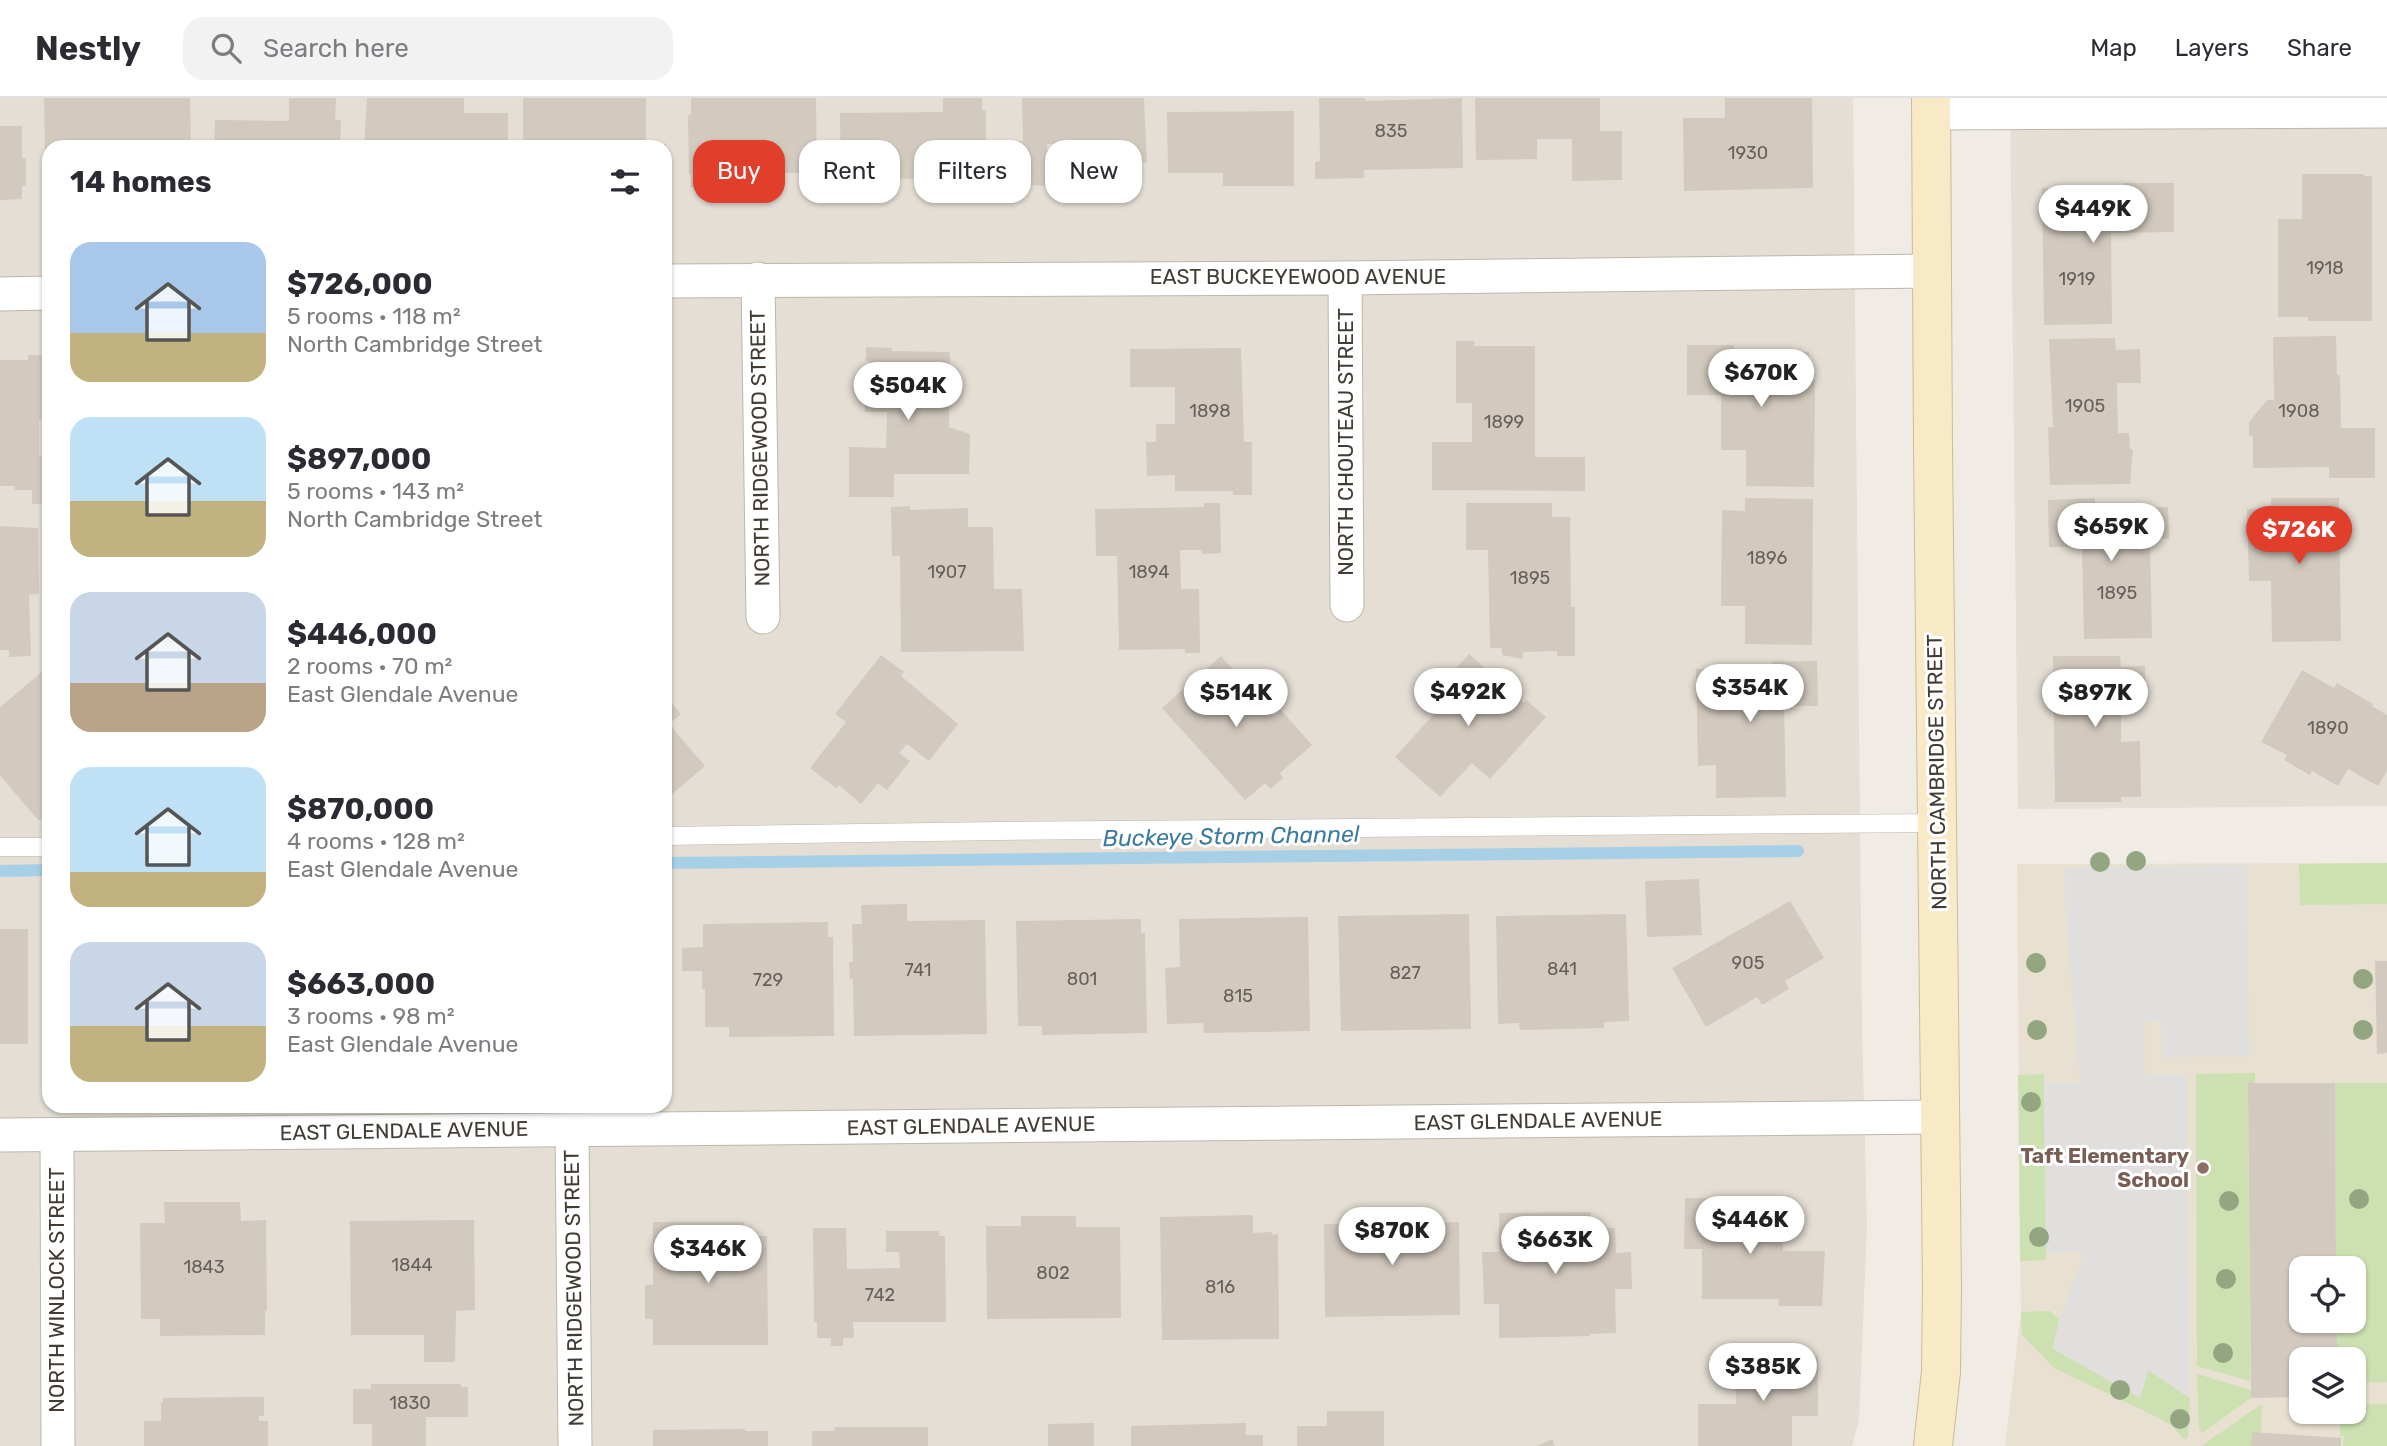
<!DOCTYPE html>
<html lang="en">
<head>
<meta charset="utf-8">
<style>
  :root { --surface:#fff; --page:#f2f2f3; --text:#2b2b33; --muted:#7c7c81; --line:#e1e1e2; --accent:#e13e2b }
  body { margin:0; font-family:Rubik,sans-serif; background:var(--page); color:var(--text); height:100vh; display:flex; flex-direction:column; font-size:26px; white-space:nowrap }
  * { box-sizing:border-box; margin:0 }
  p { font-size:23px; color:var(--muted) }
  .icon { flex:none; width:38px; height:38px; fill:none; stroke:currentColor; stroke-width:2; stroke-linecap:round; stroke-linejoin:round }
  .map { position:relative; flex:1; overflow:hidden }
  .sheet { position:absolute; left:42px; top:42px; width:630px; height:973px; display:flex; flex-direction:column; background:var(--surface); border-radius:21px; box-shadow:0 2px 5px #0004 }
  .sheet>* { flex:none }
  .top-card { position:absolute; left:693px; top:42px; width:665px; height:63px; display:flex; gap:14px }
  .fabs { position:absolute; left:2289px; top:1158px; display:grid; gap:14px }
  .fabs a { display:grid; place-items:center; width:77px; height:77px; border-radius:14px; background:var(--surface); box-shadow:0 2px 5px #0004; font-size:35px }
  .price { position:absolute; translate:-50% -60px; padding:0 16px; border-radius:24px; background:#fff; color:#222; font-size:23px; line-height:46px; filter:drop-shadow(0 2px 4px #0008) }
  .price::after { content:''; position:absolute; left:50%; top:42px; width:21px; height:16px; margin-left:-10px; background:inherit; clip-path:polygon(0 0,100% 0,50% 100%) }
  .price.on { background:var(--accent); color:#fff }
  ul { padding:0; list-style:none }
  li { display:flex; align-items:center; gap:21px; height:175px; padding:0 28px }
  li span { display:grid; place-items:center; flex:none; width:196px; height:140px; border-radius:21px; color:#555 }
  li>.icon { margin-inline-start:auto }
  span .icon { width:84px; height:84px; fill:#fffc; stroke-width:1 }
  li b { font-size:30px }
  h2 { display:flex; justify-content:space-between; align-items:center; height:84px; padding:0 28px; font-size:30px }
  .pill { padding:0 24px; border-radius:21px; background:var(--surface); box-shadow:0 2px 5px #0004; font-size:24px; line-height:63px }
  .pill.on { background:var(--accent); color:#fff }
  header { display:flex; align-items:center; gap:42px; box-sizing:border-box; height:98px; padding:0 35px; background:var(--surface); border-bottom:2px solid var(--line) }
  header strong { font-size:33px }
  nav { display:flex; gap:38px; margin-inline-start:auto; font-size:24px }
  .search { width:490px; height:63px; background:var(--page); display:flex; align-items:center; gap:18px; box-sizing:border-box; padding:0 24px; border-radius:21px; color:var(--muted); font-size:26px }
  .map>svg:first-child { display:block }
</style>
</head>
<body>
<header>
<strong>Nestly</strong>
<div class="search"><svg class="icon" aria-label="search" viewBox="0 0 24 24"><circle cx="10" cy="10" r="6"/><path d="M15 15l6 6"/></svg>Search here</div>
<nav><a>Map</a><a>Layers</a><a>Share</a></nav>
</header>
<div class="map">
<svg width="2387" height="1348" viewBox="0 0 2387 1348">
  <rect width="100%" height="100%" fill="#f0ece5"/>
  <g fill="#e4ded4" fill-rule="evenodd">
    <path d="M0 0H1853L1862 930 1867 1128 1859 1322 1852 1348H0ZM49 49H665V1008H49Z"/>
    <path d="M2010 0H2387V708L2018 711Z"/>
  </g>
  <path fill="#e8e0d0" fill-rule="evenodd" d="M2387 765V1348H2005L2021 1214 2017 766ZM2301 1171H2354V1223H2301ZM2301 1262H2354V1314H2301Z"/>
  <g fill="#cde0b2">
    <path d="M2387 765V806L2300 807 2299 766Z"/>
    <path d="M2255 975V985L2248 986 2250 1283 2197 1268 2196 976Z"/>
    <path d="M2044 976 2046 1162 2020 1163 2018 977Z"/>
    <path d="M2335 985H2387V1284L2354 1285V1262H2337V1223H2354V1171H2336Z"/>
    <path d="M2050 1213 2059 1221 2054 1251 2140 1299 2148 1272 2190 1300 2188 1339 2185 1342 2171 1327 2157 1319 2054 1270 2022 1237 2021 1214Z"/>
    <path d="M2197 1276 2251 1292V1300L2202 1335 2199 1331Z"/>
    <path d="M2262 1306 2261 1335 2251 1348H2201Z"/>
    <path d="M2354 1306H2387V1348H2343L2344 1338H2340V1314H2354Z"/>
  </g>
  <path fill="#e1dfdd" d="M2246 767 2249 958 2162 959 2161 923 2144 924 2145 976 2186 977 2190 1300 2148 1272 2140 1300 2053 1251 2059 1221 2082 1163 2081 1154 2046 1155 2044 985H2080L2065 804V770Z"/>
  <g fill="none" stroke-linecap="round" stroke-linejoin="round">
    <g stroke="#a7d0e7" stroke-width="12">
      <path d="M665 765 1798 753"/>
      <path d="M0 773 49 772"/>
    </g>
  </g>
  <g fill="#d3cabf">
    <path d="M44 0H190L191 49H49V100H46Z"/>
    <path d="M289 0H336L335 22H341L340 49H214L215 22 289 23Z"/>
    <path d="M367 0H464V15H508V49H364Z"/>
    <path d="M523 0H646V46H666V49H523Z"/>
    <path d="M691 0H816L817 75H781V85H757V88L691 89V77H689L688 17H691Z"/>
    <path d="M943 0H982V12L986 13V90H937V80L841 82 840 15 943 14Z"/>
    <path d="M1022 0H1144L1147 64 1083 65V46H1047L1048 88 1008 86V89H999L998 43H1023Z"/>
    <path d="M1319 0H1365V3L1462 0 1463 70 1364 72V80L1315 81V64L1320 63Z"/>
    <path d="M1475 0H1600V33H1622V82L1572 83V41H1537V61L1476 62Z"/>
    <path d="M1725 0H1812L1813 90 1684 93 1683 20H1725Z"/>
    <path d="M1294 13V88H1223V75H1168L1167 14Z"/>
    <path d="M0 28H22V60H26V88H22V101L0 102Z"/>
    <path d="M2302 76H2364V78H2372V223H2308V219H2278V121H2302Z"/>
    <rect x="665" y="77" width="5" height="16"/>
    <path d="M2123 85H2174V134L2111 135 2112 226 2044 227 2042 90H2077V93H2123Z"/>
    <path d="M2336 238 2337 277H2340L2341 330H2375V380H2329V369L2253 370V338H2249V324L2267 302H2274L2273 239Z"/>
    <path d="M2115 240 2116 252 2140 251 2141 285H2117L2118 335H2129L2130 351H2133L2130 386 2050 387 2048 329H2053L2049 241Z"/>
    <path d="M1456 243H1474V248H1535V359H1585V393L1432 392V344H1472V305H1456Z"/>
    <path d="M1687 247H1734V253L1809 254V282H1815L1814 389 1746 388V352H1721V297H1687Z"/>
    <path d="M866 249 892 250V253L950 254 949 329 970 336 969 376H894V399H849V349L886 350 887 314H865V301H869V263H866Z"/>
    <path d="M1241 250 1244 344H1252V397H1233V393H1175V377L1147 378 1146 344H1156V326H1175V289H1130V251Z"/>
    <path d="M28 257H49V322H39V358H49V406H32V392H15V388H0V262H28Z"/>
    <path d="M1745 400 1813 401 1812 547 1745 546V508H1721L1722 412 1745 413Z"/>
    <path d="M2095 400V410L2168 409 2169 441H2150L2152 540 2084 541 2082 449H2049L2048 402Z"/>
    <path d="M2271 400H2339L2341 543 2272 544 2271 483H2249L2247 411 2271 410Z"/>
    <path d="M1204 405H1220L1221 455 1202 456 1201 452H1180L1181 491H1199L1200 555H1185V551L1119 552 1117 458H1096L1095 411 1204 409Z"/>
    <path d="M1466 405H1552V419H1570L1571 509H1575V558H1557V553L1523 554V561L1502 557V550H1490L1488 452H1466Z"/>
    <path d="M910 408V412L968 410V429H993L994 491H1022L1024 553 901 554 900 458H892L891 409Z"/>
    <path d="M0 428 38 430 39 496 29 497 31 558 9 559V552H0Z"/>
    <path d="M1469 556 1524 605 1526 602 1546 619 1490 681 1472 665 1440 699 1395 659 1434 616 1423 605Z"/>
    <path d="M881 557 904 574 901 578 958 626 929 663 907 646 899 655 910 663 887 692 878 685 861 706 839 687 836 690 810 670 846 624 835 616Z"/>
    <path d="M1221 558 1274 618 1281 612 1312 647 1280 675 1283 680 1271 691 1265 685 1245 702 1162 610Z"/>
    <path d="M2053 558H2120L2121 569 2145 568 2146 600 2121 601V644L2140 643 2141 699H2121V704H2055Z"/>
    <path d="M1817 563 1818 608H1784L1786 699 1716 700V667L1698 668 1696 571 1772 570V564Z"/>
    <path d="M49 568V722H38L0 677V609Z"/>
    <path d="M2302 572 2334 590 2337 585 2373 606 2372 608 2387 617V673L2378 688 2348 671 2338 688 2312 673 2310 677 2284 662 2287 657 2261 644Z"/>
    <path d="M665 598 681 616 669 626 705 668 665 702Z"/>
    <path d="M1699 781 1702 837 1647 839 1645 783Z"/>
    <path d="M1790 803 1824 860 1785 883 1789 891 1762 907 1757 899 1706 929 1672 870Z"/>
    <path d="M907 806V823L985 822 987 936 854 938 853 881H850L849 864H853L852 826H862L861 807Z"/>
    <path d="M1469 816 1471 931 1341 933 1338 818Z"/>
    <path d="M1626 816 1629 923 1604 924V930L1520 932 1519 925 1498 926 1496 818Z"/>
    <path d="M1308 819 1310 933 1204 935 1203 925 1167 926 1165 870 1180 869 1179 821Z"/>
    <path d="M1141 821V835H1145L1147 935 1042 937V928H1018L1016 823Z"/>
    <path d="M828 824V839H833L834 938 729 939V929H705V891H702V873H682V850L703 849V826Z"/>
    <rect x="0" y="831" width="28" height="115"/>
    <path d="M2375 863H2387V955L2377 956Z"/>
    <path d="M2248 985H2335L2336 1171H2301V1223H2337V1262H2301V1299L2251 1300Z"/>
    <path d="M1685 1100 1746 1101V1123H1783V1153H1825L1822 1208H1778L1779 1201H1702V1151H1684Z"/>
    <path d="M164 1104H240L241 1123 266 1122 267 1213H265V1237L160 1238V1221H141L140 1125H165Z"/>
    <path d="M1591 1114V1131L1615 1130 1616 1155 1631 1154 1632 1191H1615L1616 1235 1590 1236V1238L1499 1240V1206H1484L1482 1154H1499V1115Z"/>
    <path d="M1358 1115H1421V1125L1459 1124 1460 1217 1325 1219 1324 1126H1358Z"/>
    <path d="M1253 1117V1135L1272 1134V1137L1278 1136 1279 1241 1162 1242 1160 1119Z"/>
    <path d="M1021 1118H1076V1129H1120L1121 1220 987 1221 986 1128H1021Z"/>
    <path d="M474 1122 475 1212 456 1213 455 1264H424V1237H351L350 1123Z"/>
    <path d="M653 1124H744V1138H767L768 1247H653V1221H645V1187H653Z"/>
    <path d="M813 1130H846L847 1171 900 1170 899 1154H886V1133H939V1138H945L946 1224H853L854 1240H843V1248H831V1240H817V1224H814Z"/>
    <path d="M1735 1258H1818V1318H1792V1348H1698V1306H1736Z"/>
    <path d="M371 1286H461V1289H468V1319H426V1348H372V1326H353V1291H371Z"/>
    <path d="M264 1299V1318H259V1323H268V1348H144V1323H161V1304H163V1300Z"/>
    <path d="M1327 1313H1384V1348H1297V1328H1327Z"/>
    <path d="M1094 1325V1348H1048V1326Z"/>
    <path d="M1246 1325V1337H1263V1348H1131V1328Z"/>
    <path d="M835 1329H928V1348H812V1333H835Z"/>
    <path d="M745 1331V1333H768V1348H653V1332Z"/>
    <path d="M2252 1334 2341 1340V1348H2251Z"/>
    <path d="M1552 1341 1555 1348H1537Z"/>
  </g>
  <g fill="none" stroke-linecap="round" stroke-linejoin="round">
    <defs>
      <g id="lane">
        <path d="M665 738 998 733 1938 725"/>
        <path d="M0 749H49"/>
      </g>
      <g id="street">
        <path d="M1932 15 2387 13"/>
        <path d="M1345 180 1347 507"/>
        <path d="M758 181 763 519"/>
        <path d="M665 183 1345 180 1932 173"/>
        <path d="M0 196 49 195"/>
        <path d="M572 1032 575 1348"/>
        <path d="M0 1037 1941 1019"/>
        <path d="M57 1037 58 1348"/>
      </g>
      <path id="secondary" d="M1931 0 1933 349 1942 1190 1941 1274 1933 1348"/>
    </defs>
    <use href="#lane" stroke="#bdb6ac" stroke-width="19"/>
    <use href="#street" stroke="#bdb6ac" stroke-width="35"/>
    <use href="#secondary" stroke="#cbbc99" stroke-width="40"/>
    <use href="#lane" stroke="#fff" stroke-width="18"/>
    <use href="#street" stroke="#fff" stroke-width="33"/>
    <use href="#secondary" stroke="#f8eac7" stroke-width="38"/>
  </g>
  <g fill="#94a681">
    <circle cx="2136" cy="763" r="10"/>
    <circle cx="2100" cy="764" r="10"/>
    <circle cx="2036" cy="865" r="10"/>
    <circle cx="2363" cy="881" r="10"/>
    <circle cx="2037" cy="932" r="10"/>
    <circle cx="2363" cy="932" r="10"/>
    <circle cx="2031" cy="1004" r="10"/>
    <circle cx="2359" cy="1101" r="10"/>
    <circle cx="2229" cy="1103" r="10"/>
    <circle cx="2039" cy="1139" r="10"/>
    <circle cx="2226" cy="1181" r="10"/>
    <circle cx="2223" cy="1255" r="10"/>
    <circle cx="2120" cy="1292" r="10"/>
    <circle cx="2180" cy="1321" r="10"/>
  </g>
  <circle fill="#8d6e63" stroke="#fff" stroke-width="2.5" cx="2203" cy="1070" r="7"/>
  <g text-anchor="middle" stroke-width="6" stroke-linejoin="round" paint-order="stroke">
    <g font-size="18" fill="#666058">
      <text x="1391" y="39">835</text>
      <text x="1748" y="61">1930</text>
      <text x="2325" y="176">1918</text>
      <text x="2077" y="187">1919</text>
      <text x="2085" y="314">1905</text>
      <text x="1210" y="319">1898</text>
      <text x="2299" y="319">1908</text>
      <text x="1504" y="330">1899</text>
      <text x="1767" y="466">1896</text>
      <text x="947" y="480">1907</text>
      <text x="1149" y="480">1894</text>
      <text x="1530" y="486">1895</text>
      <text x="2117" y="501">1895</text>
      <text x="2328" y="636">1890</text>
      <text x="1748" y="871">905</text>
      <text x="1562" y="877">841</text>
      <text x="918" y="878">741</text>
      <text x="1405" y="881">827</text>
      <text x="1082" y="887">801</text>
      <text x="768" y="888">729</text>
      <text x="1238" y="904">815</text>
      <text x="412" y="1173">1844</text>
      <text x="204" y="1175">1843</text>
      <text x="1053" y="1181">802</text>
      <text x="1220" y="1195">816</text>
      <text x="880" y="1203">742</text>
      <text x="410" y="1311">1830</text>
    </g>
    <g font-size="21" fill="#423c35" stroke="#fff">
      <text x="1298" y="186">EAST BUCKEYEWOOD AVENUE</text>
      <text transform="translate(1346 344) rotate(-90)" y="7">NORTH CHOUTEAU STREET</text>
      <text transform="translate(760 350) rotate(-91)" y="7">NORTH RIDGEWOOD STREET</text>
      <text transform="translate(1937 674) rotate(-91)" y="7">NORTH CAMBRIDGE STREET</text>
      <text transform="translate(1538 1023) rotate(-1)" y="7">EAST GLENDALE AVENUE</text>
      <text transform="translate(971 1028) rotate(-1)" y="7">EAST GLENDALE AVENUE</text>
      <text transform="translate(404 1033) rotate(-1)" y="7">EAST GLENDALE AVENUE</text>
      <text transform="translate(574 1190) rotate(-91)" y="7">NORTH RIDGEWOOD STREET</text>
      <text transform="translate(57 1192) rotate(-90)" y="7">NORTH WINLOCK STREET</text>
    </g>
    <g font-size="21" font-weight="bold" fill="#785e54" stroke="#fff" text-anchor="end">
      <text x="2189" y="1065">Taft Elementary<tspan x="2189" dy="24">School</tspan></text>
    </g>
    <g font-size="23" font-style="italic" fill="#3b7ba1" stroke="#fff">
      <text transform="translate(1231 738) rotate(-1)" y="8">Buckeye Storm Channel</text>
    </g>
  </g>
</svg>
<div class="fabs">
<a><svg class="icon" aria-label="locate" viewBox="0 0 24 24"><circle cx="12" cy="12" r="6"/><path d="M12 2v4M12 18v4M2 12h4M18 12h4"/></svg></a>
<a><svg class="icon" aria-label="layers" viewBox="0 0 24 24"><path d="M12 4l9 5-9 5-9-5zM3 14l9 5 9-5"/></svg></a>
</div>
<b class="price" style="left:2093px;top:147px">$449K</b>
<b class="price" style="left:1761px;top:311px">$670K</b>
<b class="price" style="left:908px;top:324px">$504K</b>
<b class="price" style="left:2111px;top:465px">$659K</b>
<b class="price on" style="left:2299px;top:468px">$726K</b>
<b class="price" style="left:1750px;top:626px">$354K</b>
<b class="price" style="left:1468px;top:630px">$492K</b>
<b class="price" style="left:1236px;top:631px">$514K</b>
<b class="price" style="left:2095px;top:631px">$897K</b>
<b class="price" style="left:1750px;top:1158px">$446K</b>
<b class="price" style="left:1392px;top:1169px">$870K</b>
<b class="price" style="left:1555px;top:1178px">$663K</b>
<b class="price" style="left:708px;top:1187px">$346K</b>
<b class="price" style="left:1763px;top:1305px">$385K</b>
<div class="top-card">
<a class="pill on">Buy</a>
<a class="pill">Rent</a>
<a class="pill">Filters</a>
<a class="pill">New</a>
</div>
<section class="sheet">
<h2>14 homes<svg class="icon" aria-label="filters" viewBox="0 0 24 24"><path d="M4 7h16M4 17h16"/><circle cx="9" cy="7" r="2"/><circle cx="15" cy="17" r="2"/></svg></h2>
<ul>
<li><span style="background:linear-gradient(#a9c7e8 65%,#c2b280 0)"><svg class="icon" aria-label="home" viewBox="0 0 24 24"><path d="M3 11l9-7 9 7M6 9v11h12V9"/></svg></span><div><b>$726,000</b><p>5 rooms · 118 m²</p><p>North Cambridge Street</p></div></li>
<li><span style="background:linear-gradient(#bfe0f5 60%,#c2b280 0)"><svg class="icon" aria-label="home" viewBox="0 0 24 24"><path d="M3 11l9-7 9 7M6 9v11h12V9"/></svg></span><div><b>$897,000</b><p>5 rooms · 143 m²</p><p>North Cambridge Street</p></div></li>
<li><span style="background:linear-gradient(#c9d6e8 65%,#b9a48a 0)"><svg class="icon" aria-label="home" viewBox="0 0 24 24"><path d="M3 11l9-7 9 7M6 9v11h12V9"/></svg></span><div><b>$446,000</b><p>2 rooms · 70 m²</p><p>East Glendale Avenue</p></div></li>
<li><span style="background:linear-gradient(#bfe0f5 75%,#c2b280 0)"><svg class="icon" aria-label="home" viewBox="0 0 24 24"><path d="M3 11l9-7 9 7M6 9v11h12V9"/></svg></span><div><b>$870,000</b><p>4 rooms · 128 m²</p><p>East Glendale Avenue</p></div></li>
<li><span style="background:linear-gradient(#c9d6e8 60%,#c2b280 0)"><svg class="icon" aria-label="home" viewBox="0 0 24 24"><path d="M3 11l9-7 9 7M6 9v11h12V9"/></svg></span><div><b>$663,000</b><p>3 rooms · 98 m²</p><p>East Glendale Avenue</p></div></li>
</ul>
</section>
</div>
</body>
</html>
